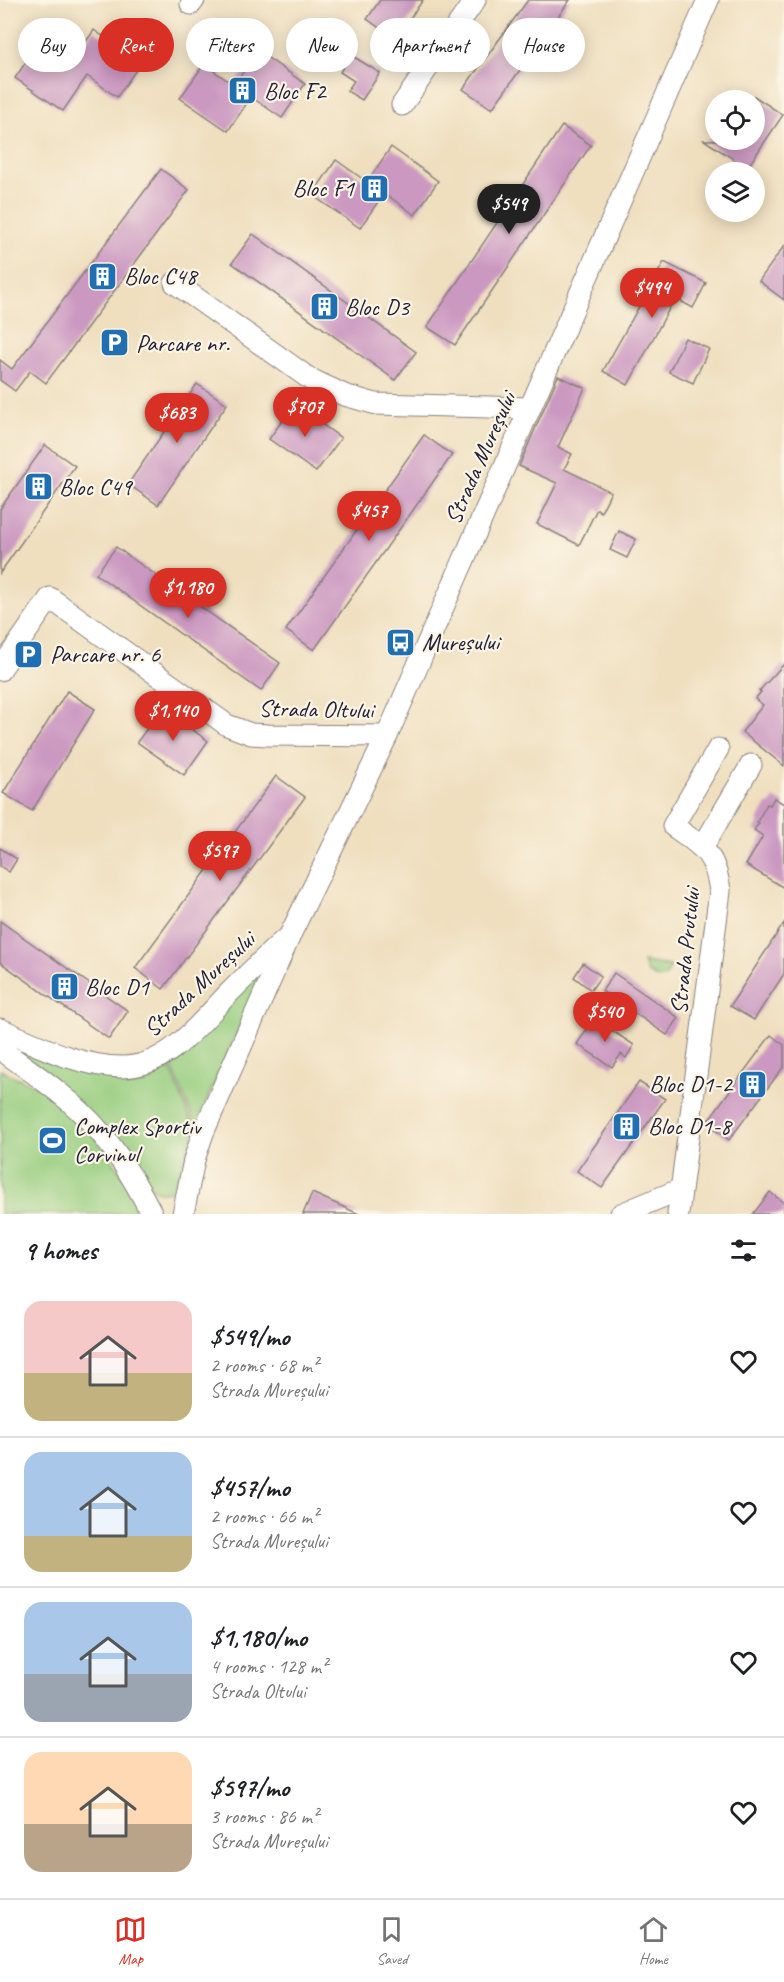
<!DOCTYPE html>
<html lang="en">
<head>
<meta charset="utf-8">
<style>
  :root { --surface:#fff; --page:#f2f2f2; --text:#202124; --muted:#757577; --line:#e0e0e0; --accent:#d93025 }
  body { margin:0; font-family:Caveat,sans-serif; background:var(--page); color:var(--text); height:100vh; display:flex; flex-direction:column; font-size:22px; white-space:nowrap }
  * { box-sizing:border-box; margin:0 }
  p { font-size:20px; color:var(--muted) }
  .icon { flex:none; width:33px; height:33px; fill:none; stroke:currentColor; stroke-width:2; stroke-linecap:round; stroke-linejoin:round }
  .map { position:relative; height:1214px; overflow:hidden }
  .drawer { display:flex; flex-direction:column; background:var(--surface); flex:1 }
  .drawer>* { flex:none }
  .guide { position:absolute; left:18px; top:18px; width:748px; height:54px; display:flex; gap:12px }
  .controls { position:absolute; left:705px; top:90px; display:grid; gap:12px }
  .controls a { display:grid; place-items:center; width:60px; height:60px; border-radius:50%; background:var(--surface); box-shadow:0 3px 15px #0003; font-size:30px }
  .price { position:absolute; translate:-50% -51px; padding:0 14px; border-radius:21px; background:var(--accent); color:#fff; font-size:20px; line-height:39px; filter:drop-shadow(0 2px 3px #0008) }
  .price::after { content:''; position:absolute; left:50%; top:36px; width:18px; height:14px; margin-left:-9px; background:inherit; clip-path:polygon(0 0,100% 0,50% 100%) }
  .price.active { background:#222; color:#fff }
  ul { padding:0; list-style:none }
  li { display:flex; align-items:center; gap:18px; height:150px; padding:0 24px }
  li+li { border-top:2px solid var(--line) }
  li span { display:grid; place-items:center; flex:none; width:168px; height:120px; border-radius:18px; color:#555 }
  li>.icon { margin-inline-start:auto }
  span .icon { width:72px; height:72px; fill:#fffc; stroke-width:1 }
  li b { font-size:26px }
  h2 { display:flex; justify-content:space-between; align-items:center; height:72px; padding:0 24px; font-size:26px }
  .pill { padding:0 21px; border-radius:27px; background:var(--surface); box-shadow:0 3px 15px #0003; font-size:21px; line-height:54px }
  .pill.active { background:var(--accent); color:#fff }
  .menu { display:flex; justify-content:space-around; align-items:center; height:84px; border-top:2px solid var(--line); background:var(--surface); font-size:16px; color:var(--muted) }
  .menu a { display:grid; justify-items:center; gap:3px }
  .menu .active { color:var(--accent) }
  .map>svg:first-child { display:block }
</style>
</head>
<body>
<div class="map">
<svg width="784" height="1214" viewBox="0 0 784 1214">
  <rect width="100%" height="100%" fill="#fcf5e5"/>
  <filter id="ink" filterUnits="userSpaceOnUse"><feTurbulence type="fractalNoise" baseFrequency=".0167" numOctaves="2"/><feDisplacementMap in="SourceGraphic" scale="12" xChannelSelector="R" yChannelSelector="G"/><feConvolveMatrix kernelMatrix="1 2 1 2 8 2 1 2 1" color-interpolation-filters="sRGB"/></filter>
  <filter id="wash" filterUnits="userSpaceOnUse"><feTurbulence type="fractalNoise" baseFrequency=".008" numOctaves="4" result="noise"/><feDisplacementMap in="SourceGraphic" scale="24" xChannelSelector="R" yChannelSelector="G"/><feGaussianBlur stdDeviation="1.35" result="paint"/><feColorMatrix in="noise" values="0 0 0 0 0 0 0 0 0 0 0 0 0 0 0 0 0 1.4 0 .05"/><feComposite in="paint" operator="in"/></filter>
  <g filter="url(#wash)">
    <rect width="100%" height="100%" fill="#efdfbf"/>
    <g fill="#98ce80" stroke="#5d785e" stroke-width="1.5">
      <path d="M643 962 671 966 666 976 659 979 647 973Z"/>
      <path d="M266 967 196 1125 168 1057Z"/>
      <path d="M0 1033 71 1065 166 1058 195 1130 173 1191 160 1192 149 1186Z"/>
      <path d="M0 1070 69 1101 152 1214H0Z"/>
    </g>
    <g id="blocks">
      <g fill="#cb98c1">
        <path d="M380 0H423L395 39 367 19Z"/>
        <path d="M528 0H570L492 109 463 89Z"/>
        <path d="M94 30 141 63 117 97 87 76 63 111 15 78 39 43 70 65Z"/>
        <path d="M258 51 305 84 282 118 251 97 228 131 180 98 204 64 234 85Z"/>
        <path d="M351 55 380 73 362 100 347 91 354 81 340 72Z"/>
        <path d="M754 96 783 115 747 168 704 140H754Z"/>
        <path d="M562 126 591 145 455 345 427 327Z"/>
        <path d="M391 147 438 181 415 215 384 193 360 228 312 195 336 160 367 182Z"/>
        <path d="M161 169 189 190 46 383 30 371 15 391 0 380V360L12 369Z"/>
        <path d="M253 234 416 352 395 380 232 263Z"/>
        <path d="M784 246V300L759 281Z"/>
        <path d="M664 262 706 283 693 308 675 298 628 385 603 371Z"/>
        <path d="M685 338 709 349 693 383 669 372Z"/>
        <path d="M558 376 585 388 558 447 572 454 564 469 611 492 601 512 597 509 579 545 537 524 557 483 519 466Z"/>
        <path d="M197 384 227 404 158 505 128 484Z"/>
        <path d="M294 404 341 438 316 472 269 439Z"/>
        <path d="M424 435 452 455 314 650 286 630Z"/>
        <path d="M45 445 75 466 0 573V509Z"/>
        <path d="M619 531 636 539 627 558 610 550Z"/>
        <path d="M116 547 280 663 261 691 96 574Z"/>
        <path d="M784 664V766L742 732 763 705 755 699 761 692 759 691Z"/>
        <path d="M67 691 95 709 32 811 3 793Z"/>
        <path d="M162 708 208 741 184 775 137 742Z"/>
        <path d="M276 776 305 797 163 989 135 968Z"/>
        <path d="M774 798 784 804V888L746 865 763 836 754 830 759 823 757 822 767 804 770 805Z"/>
        <path d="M0 848 17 859 9 872 0 866Z"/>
        <path d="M0 921 128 1011 109 1039 0 962Z"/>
        <path d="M784 923V974L754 1020 730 1006Z"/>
        <path d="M583 963 601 976 591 990 574 977Z"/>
        <path d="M614 973 679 1018 667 1035 602 991Z"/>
        <path d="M594 1019 634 1045 626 1058 621 1054 612 1067 577 1044Z"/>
        <path d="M771 1035 784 1045V1066L729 1140 706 1123Z"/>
        <path d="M639 1082 665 1099 602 1188 577 1171Z"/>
        <path d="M770 1192 784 1203V1214H753Z"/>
        <path d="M312 1193 359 1214H303Z"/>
      </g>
    </g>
  </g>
  <g filter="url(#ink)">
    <use href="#blocks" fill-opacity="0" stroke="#88807d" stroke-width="1.5"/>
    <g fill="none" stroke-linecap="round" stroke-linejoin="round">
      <defs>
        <g id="minor">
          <path d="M191 4 194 0"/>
          <path d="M402 105 475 0"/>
          <path d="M175 283 310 379 344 395 376 404 530 408"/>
          <path d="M0 670 50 598 227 725 251 734 268 735 387 736"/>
          <path d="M702 848 751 765"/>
          <path d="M0 1029C37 1045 80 1067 122 1067 168 1067 199 1024 228 994 247 975 265 957 284 940"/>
          <path d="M0 1049C35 1074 72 1099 100 1132 121 1157 137 1185 152 1214"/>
          <path d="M183 1214 194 1160 203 1133 291 933 387 736 708 0"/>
          <path d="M621 1214 681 1189"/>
          <path d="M678 1214 720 891C715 853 703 847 673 826L718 749"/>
        </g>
      </defs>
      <use href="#minor" stroke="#88807d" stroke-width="23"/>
      <use href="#minor" stroke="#fff" stroke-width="21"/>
    </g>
  </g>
  <defs>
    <symbol id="building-square" viewBox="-11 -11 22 22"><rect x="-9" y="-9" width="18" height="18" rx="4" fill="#1f6fb2" stroke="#fcf5e5"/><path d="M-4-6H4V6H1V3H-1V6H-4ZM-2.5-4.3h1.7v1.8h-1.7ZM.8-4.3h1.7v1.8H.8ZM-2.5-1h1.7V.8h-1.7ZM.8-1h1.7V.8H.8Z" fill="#fff"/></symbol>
    <symbol id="parking-square" viewBox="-11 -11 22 22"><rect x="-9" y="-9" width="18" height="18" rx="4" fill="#1f6fb2" stroke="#fcf5e5"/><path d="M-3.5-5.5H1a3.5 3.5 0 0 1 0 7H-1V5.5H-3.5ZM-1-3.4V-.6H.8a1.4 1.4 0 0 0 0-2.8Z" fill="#fff"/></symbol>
    <symbol id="bus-square" viewBox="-11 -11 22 22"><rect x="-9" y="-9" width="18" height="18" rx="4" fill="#1f6fb2" stroke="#fcf5e5"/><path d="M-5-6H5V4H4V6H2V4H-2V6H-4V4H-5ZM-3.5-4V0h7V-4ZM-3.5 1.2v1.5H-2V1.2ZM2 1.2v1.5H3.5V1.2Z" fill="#fff"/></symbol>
    <symbol id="stadium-square" viewBox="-11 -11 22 22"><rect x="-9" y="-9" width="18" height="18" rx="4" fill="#1f6fb2" stroke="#fcf5e5"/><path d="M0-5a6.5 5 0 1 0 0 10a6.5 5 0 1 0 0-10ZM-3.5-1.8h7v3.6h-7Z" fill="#fff"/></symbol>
  </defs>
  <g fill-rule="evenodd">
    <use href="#building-square" x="226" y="74" width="33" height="33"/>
    <use href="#building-square" x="358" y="172" width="33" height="33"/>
    <use href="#building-square" x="86" y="260" width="33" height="33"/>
    <use href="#building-square" x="308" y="290" width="33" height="33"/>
    <use href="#parking-square" x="98" y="326" width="33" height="33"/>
    <use href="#building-square" x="22" y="470" width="33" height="33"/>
    <use href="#bus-square" x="384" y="626" width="33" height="33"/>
    <use href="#parking-square" x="12" y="638" width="33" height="33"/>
    <use href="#building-square" x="48" y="970" width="33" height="33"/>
    <use href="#building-square" x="736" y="1068" width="33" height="33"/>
    <use href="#building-square" x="610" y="1110" width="33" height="33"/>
    <use href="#stadium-square" x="36" y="1124" width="33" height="33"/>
  </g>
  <g text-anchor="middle" stroke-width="4.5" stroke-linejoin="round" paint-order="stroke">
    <g font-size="24" fill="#22223b" stroke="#fcf5e5" text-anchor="start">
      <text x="264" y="99">Bloc F2</text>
      <text x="354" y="196" text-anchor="end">Bloc F1</text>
      <text x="124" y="284">Bloc C48</text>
      <text x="345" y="315">Bloc D3</text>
      <text x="136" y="351">Parcare nr.</text>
      <text x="59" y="495">Bloc C49</text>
      <text x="422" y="650">Mureșului</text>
      <text x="50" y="662">Parcare nr. 6</text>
      <text x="85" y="995">Bloc D1</text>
      <text x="732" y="1092" text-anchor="end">Bloc D1-2</text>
      <text x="74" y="1134">Complex Sportiv<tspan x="74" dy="28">Corvinul</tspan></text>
      <text x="648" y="1134">Bloc D1-8</text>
    </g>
    <g font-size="24" fill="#22223b" stroke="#fcf5e5">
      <text transform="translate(480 458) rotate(-66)" y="8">Strada Mureșului</text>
      <text transform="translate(316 709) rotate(1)" y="8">Strada Oltului</text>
      <text transform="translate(685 951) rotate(-84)" y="8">Strada Prutului</text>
      <text transform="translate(199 984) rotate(-43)" y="8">Strada Mureșului</text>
    </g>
  </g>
</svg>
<div class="controls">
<a><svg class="icon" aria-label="locate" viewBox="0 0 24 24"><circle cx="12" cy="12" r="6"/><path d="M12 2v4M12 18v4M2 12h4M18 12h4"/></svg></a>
<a><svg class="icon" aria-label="layers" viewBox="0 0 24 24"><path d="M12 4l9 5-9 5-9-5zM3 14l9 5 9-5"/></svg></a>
</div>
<b class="price active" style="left:509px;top:235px">$549</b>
<b class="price" style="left:652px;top:319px">$494</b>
<b class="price" style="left:305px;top:438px">$707</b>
<b class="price" style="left:177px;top:444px">$683</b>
<b class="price" style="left:369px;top:542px">$457</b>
<b class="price" style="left:188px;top:619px">$1,180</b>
<b class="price" style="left:173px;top:742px">$1,140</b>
<b class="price" style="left:220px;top:882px">$597</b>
<b class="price" style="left:605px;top:1043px">$540</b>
<div class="guide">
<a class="pill">Buy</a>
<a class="pill active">Rent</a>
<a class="pill">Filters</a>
<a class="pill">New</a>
<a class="pill">Apartment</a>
<a class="pill">House</a>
</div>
</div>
<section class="drawer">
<h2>9 homes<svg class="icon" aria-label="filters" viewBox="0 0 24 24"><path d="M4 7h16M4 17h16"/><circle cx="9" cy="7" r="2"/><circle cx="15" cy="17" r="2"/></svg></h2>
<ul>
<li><span style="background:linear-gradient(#f6c9c9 60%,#c2b280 0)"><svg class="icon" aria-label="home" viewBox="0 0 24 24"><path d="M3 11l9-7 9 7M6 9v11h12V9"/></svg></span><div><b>$549/mo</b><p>2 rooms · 68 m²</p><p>Strada Mureșului</p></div><svg class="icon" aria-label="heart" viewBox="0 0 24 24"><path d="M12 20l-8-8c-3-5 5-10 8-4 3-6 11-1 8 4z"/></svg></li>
<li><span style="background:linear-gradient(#a9c7e8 70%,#c2b280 0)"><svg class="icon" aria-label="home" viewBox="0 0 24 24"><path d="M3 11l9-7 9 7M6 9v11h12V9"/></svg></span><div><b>$457/mo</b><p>2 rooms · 66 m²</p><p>Strada Mureșului</p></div><svg class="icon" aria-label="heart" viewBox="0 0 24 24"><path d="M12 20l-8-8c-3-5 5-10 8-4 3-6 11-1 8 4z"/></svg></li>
<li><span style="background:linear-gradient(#a9c7e8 60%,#9aa5b1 0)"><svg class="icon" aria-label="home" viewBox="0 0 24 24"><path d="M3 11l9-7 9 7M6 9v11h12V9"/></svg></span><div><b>$1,180/mo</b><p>4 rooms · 128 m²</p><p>Strada Oltului</p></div><svg class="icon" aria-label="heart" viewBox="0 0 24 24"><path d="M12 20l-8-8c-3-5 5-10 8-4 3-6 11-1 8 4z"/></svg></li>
<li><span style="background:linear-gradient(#ffd9b3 60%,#b9a48a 0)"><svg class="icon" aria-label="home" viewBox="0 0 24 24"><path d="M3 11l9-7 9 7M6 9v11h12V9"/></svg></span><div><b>$597/mo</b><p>3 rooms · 86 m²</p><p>Strada Mureșului</p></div><svg class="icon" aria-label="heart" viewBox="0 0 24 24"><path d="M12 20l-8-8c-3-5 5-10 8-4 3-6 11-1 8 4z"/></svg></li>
</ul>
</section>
<nav class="menu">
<a class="active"><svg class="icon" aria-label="map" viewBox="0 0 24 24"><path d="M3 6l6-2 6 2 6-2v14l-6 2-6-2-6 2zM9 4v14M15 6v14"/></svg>Map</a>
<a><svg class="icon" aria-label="saved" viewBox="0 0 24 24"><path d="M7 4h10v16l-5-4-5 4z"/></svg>Saved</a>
<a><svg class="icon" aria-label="home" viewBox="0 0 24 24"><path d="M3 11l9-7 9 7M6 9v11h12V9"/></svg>Home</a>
</nav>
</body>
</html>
